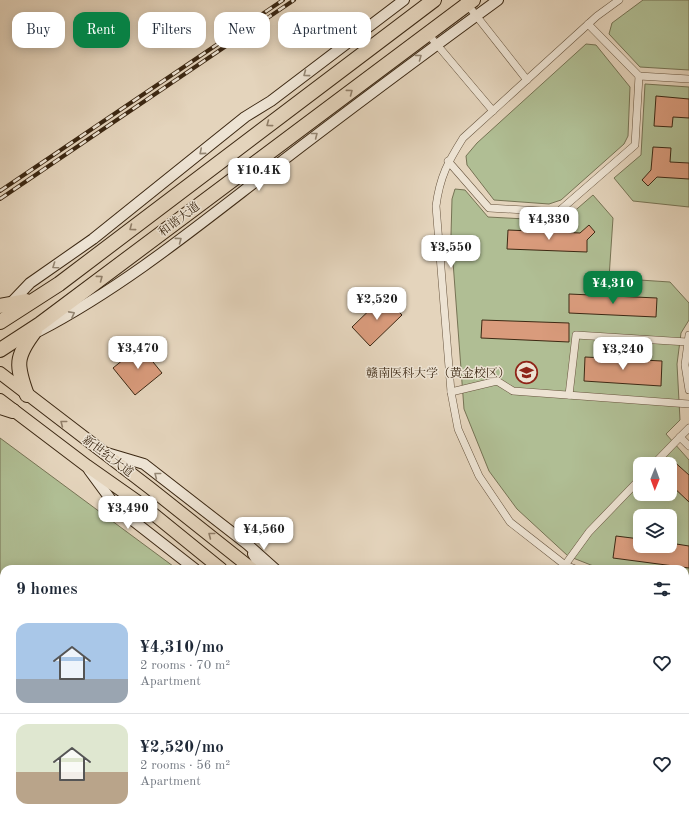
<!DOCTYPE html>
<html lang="en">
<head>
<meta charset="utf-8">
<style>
  :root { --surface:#fff; --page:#f2f2f3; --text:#1f2937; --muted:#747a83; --line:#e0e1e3; --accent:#0b8043 }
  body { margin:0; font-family:"Old Standard TT","Noto Serif SC",serif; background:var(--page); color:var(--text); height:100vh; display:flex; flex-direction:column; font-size:15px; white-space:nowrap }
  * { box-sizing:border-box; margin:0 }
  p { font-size:13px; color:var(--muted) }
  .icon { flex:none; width:22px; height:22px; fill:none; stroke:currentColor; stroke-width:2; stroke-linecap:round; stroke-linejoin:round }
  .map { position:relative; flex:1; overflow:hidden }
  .details { position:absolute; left:0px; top:565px; width:689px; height:256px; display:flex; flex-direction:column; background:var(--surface); border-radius:12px 12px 0 0; box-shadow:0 2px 10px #0003 }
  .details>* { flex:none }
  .guide { position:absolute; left:12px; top:12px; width:400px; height:36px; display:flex; gap:8px }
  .needle { width:26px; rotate:181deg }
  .fabs { position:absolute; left:633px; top:457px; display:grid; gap:8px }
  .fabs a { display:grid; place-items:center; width:44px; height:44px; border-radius:8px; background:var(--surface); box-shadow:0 2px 10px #0003; font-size:20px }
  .price { position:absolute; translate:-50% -34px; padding:0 9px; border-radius:8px; background:#fff; color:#222; font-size:13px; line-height:26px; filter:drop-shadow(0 1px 2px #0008) }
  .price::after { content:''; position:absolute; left:50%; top:24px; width:12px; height:9px; margin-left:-6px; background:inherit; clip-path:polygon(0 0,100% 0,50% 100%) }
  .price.active { background:var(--accent); color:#fff }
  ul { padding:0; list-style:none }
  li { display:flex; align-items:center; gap:12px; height:100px; padding:0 16px }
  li+li { border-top:1px solid var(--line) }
  li span { display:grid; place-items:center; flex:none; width:112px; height:80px; border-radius:12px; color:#555 }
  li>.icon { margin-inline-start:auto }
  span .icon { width:48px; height:48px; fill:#fffc; stroke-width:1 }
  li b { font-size:17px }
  h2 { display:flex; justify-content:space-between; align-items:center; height:48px; padding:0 16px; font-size:17px }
  .tag { padding:0 14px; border-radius:12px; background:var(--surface); box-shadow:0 2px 10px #0003; font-size:14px; line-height:36px }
  .tag.active { background:var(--accent); color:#fff }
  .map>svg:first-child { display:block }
</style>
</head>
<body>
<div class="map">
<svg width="689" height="821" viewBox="0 0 689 821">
  <rect width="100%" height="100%" fill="#e4d4bc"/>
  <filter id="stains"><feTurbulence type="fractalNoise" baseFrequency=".005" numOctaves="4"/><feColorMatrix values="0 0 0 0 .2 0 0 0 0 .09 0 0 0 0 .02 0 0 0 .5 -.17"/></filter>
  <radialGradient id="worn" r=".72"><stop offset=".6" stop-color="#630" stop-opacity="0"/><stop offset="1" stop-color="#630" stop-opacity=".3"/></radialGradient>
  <g fill="#b0be94" stroke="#767354" fill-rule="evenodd">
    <path d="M643 0H689V70L640 67 609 34 612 23Z"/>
    <path d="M586 44 596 45 630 87 628 136 624 144 561 200 549 204 494 200 467 165 466 156 477 143Z"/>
    <path d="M645 84 689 87V207L633 201 614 178 641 155Z"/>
    <path d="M455 189 465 190 488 217 563 221 593 195 613 218 609 278 670 282 689 303V320L681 333 677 364 680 420 666 434 689 460V605L685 604V569H601L568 556 517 509 489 471 464 409 451 235 452 199ZM640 464H670V494H640ZM640 516H670V546H640Z"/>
    <path d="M0 438 177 569H4V748L0 745Z"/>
    <path d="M144 817H422L426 821H221L219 818 215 821H149Z"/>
  </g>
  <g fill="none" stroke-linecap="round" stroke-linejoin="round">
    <g stroke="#757d78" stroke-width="2.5">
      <path d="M0 612 4 617"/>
      <path d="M298 817 302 821"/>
    </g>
  </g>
  <g fill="#d99b7c" stroke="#3c2813">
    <path d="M656 96 689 99V118L673 117 672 127 654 126Z"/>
    <path d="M653 147 671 148 670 162 689 163V179L657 177 648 186 642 180 651 170Z"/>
    <path d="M589 225 595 232 587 240V252L507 249 508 230 580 233Z"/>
    <path d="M569 294 657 298 656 317 569 313Z"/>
    <path d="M384 296 402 315 370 346 352 327Z"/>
    <path d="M482 320 569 323V342L481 338Z"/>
    <path d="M140 346 162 373 135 395 113 368Z"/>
    <path d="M585 357 662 361 661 386 584 381Z"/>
    <path d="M670 458 689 475V502L670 484Z"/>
    <path d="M616 536 640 539V546H670V543L689 546V568L613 558Z"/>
  </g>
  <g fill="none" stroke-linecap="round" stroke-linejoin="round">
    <defs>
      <g id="street">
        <path d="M467 4 527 80"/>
        <path d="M428 34 493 111"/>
        <path d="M639 76 689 79"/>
        <path d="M448 161 489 208 558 212 635 145 639 76 588 24"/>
        <path d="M689 335 685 365 689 390"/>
        <path d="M451 392 497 381 513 391 689 404"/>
        <path d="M569 395 576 335 687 342"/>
        <path d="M680 437 689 428"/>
        <path d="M654 464 680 437 689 446"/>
        <path d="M565 565 589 532 640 479"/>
        <path d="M575 569 565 565 510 522 479 476 458 429 451 392 436 206C440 176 448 162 463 138L597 16 619 0"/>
        <path d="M685 613 689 615"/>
      </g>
      <g id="secondary">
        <path d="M10 304 30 283 93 239 245 117 271 101 404 0"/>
        <path d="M39 331C125 286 200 224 277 165 350 109 424 54 498 0"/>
        <path d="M107 453 144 464 247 544 275 569"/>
        <path d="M89 470 117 508 195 569"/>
        <path d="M253 554 262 569"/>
        <path d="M445 817 449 821"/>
        <path d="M510 817 514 821"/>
        <path d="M227 821 231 817"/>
      </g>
      <g id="primary">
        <path d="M0 373 150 488 252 569"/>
        <path d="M0 400 87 466 141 504 221 569"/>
        <path d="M466 817 469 821"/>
        <path d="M491 817 494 821"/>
      </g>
      <g id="highway">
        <path d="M0 306 26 301"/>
        <path d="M0 322 59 284 434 0"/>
        <path d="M0 350 40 324 473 0"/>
        <path d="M27 395C16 365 15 357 35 331"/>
        <path d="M0 407 13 411"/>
      </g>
    </defs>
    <use href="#street" stroke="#66533d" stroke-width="8"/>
    <use href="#secondary" stroke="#3c2813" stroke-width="12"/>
    <use href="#primary" stroke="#3c2813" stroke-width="14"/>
    <use href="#highway" stroke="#3c2813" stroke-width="16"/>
    <use href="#street" stroke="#ede3d3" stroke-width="7"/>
    <use href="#secondary" stroke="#ede3d3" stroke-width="10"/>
    <use href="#primary" stroke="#e4d4bc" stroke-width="12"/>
    <use href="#highway" stroke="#e4d4bc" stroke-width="14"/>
    <defs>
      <g id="rail">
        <path d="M0 191 283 0"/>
        <path d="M0 199 294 0"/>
      </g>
    </defs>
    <use href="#rail" stroke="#3c2813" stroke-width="4"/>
    <use href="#rail" stroke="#ede3d3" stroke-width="2.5" stroke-dasharray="8" stroke-linecap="butt"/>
  </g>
  <defs><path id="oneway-chevron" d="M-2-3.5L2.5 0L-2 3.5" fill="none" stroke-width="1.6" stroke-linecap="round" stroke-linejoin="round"/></defs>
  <g stroke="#948673">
    <use href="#oneway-chevron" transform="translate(419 57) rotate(-36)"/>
    <use href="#oneway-chevron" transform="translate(306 74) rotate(143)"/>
    <use href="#oneway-chevron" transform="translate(315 135) rotate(-38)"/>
    <use href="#oneway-chevron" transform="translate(202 152) rotate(140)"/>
    <use href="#oneway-chevron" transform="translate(179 240) rotate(-37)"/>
    <use href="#oneway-chevron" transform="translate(55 266) rotate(145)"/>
    <use href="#oneway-chevron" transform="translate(72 314) rotate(-28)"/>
    <use href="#oneway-chevron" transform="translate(157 475) rotate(-142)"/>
  </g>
  <g stroke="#907e68">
    <use href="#oneway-chevron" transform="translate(350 92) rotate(-37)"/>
    <use href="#oneway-chevron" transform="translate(269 124) rotate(143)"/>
    <use href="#oneway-chevron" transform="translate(132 228) rotate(143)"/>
    <use href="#oneway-chevron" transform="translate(100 278) rotate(-37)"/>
    <use href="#oneway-chevron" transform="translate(63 423) rotate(-142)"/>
    <use href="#oneway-chevron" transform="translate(211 535) rotate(-142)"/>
  </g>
  <defs>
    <symbol id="university-ring" viewBox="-11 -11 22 22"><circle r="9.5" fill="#ede3d3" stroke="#8f2418" stroke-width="1.5"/><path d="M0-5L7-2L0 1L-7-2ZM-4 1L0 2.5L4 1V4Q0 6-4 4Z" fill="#8f2418"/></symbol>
  </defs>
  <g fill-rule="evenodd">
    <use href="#university-ring" x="514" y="360" width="25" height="25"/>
  </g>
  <g text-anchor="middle" stroke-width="3" stroke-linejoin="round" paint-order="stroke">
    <g font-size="12" fill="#3c2813" stroke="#ede3d3">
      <text transform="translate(179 219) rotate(-37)" y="4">和谐大道</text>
      <text transform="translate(108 456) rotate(37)" y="4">新世纪大道</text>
    </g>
    <g font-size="12" fill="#3c2813" stroke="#ede3d3" text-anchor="end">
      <text x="510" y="377">赣南医科大学（黄金校区）</text>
    </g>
  </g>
  <rect width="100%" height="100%" filter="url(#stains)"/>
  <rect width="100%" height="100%" fill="url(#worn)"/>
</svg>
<div class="fabs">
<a><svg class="needle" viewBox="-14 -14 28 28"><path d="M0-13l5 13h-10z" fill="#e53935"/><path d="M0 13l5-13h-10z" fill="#747a83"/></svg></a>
<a><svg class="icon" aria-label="layers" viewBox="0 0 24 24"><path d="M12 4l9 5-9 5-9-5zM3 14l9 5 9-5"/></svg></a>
</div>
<b class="price" style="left:259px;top:192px">¥10.4K</b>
<b class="price" style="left:549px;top:241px">¥4,330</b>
<b class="price" style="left:451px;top:269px">¥3,550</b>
<b class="price active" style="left:613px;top:305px">¥4,310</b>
<b class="price" style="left:377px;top:321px">¥2,520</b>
<b class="price" style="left:138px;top:370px">¥3,470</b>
<b class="price" style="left:623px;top:371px">¥3,240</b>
<b class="price" style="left:128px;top:530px">¥3,490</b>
<b class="price" style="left:264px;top:551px">¥4,560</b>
<div class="guide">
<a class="tag">Buy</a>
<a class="tag active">Rent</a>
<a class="tag">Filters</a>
<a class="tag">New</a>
<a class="tag">Apartment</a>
</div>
<section class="details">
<h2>9 homes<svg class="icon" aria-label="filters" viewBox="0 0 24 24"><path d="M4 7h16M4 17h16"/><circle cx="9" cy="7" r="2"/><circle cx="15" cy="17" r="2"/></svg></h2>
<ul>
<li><span style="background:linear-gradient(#a9c7e8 70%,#9aa5b1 0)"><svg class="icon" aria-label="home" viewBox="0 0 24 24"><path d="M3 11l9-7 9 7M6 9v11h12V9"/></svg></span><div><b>¥4,310/mo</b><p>2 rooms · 70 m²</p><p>Apartment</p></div><svg class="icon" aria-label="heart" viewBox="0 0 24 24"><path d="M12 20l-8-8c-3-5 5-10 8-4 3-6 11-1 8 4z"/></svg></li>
<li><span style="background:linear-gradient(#dfe7d0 60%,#b9a48a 0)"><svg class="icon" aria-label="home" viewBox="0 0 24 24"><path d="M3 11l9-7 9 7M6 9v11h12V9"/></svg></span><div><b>¥2,520/mo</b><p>2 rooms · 56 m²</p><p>Apartment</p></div><svg class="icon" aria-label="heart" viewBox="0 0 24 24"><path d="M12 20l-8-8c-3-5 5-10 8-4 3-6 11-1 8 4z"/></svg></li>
</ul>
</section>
</div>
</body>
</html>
